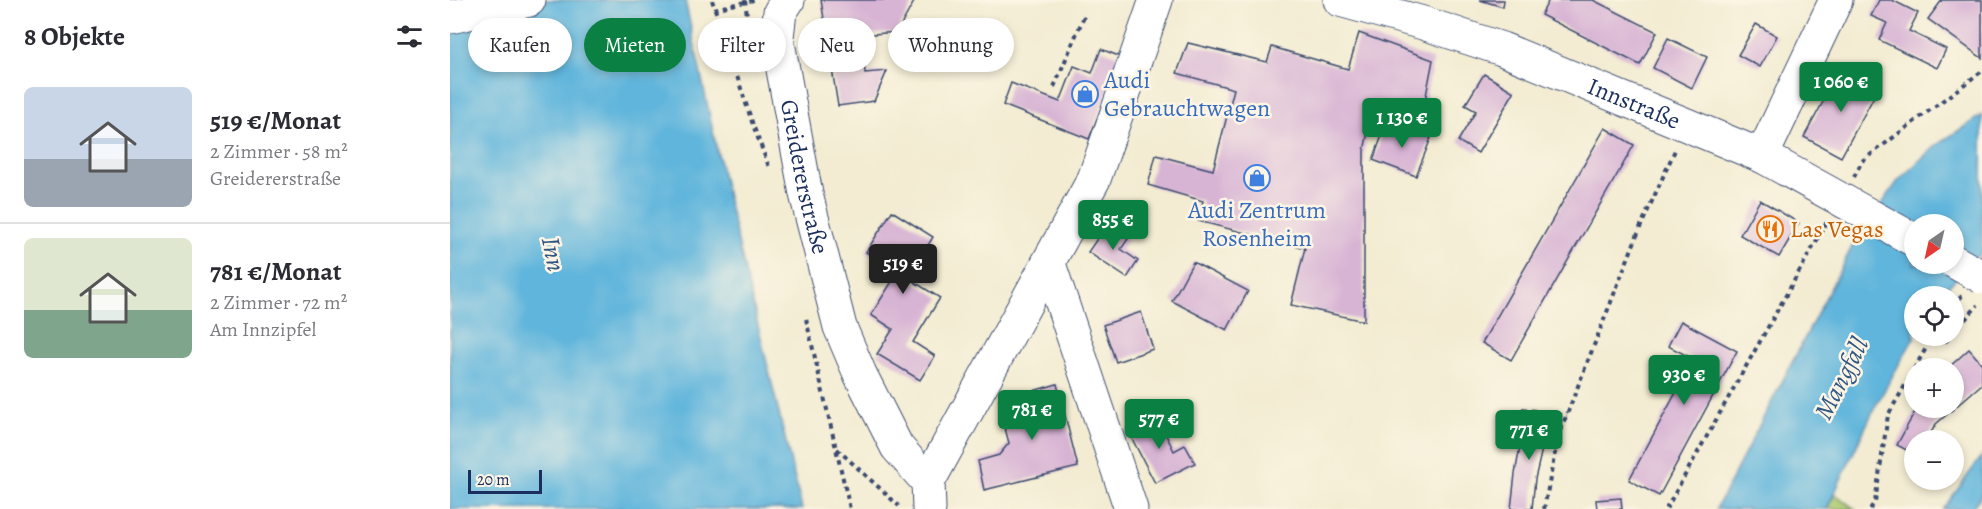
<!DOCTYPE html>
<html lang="de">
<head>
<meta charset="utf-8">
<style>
  :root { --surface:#fff; --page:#f2f2f3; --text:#2b2b33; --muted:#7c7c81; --line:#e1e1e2; --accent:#0b8043 }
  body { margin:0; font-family:Alegreya,serif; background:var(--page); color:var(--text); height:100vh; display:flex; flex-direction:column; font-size:22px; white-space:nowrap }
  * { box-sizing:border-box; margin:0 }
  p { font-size:20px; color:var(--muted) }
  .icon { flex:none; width:33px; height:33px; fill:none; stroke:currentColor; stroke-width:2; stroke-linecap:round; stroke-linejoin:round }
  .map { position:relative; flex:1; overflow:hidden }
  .drawer { display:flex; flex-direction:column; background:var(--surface); width:450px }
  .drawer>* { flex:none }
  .banner { position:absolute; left:18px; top:18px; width:570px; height:54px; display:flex; gap:12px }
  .needle { width:39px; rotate:214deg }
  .tools { position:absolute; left:1454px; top:214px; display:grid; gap:12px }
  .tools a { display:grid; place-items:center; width:60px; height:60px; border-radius:50%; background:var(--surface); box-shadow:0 3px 9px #0003; font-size:30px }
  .scale { position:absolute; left:18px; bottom:15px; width:74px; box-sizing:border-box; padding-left:6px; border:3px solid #1b2f5e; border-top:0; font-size:16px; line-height:21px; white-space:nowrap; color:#1b2f5e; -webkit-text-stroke:4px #fcf5e5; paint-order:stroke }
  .price { position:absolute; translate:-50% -51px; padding:0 14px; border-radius:6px; background:var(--accent); color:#fff; font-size:20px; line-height:39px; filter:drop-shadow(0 2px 3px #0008) }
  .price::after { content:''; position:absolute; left:50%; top:36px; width:18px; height:14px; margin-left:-9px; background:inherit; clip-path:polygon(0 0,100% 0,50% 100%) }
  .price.current { background:#222; color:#fff }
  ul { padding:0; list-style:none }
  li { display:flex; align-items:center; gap:18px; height:150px; padding:0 24px }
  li+li { border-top:2px solid var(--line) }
  li span { display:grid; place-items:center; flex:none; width:168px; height:120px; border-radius:9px; color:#555 }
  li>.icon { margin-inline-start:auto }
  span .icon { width:72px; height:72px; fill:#fffc; stroke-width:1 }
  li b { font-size:26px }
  h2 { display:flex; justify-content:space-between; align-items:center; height:72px; padding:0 24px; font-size:26px }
  .pill { padding:0 21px; border-radius:27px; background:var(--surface); box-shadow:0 3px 9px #0003; font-size:21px; line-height:54px }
  .pill.current { background:var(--accent); color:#fff }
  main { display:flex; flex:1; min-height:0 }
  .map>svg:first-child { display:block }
</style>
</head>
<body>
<main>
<section class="drawer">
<h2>8 Objekte<svg class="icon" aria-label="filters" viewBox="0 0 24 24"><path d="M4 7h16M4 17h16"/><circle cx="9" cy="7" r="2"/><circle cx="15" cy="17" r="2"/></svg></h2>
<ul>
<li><span style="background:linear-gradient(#c9d6e8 60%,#9aa5b1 0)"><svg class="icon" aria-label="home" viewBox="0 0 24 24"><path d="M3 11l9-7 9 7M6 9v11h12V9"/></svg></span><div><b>519 €/Monat</b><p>2 Zimmer · 58 m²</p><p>Greidererstraße</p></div></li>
<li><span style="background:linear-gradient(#dfe7d0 60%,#7fa58c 0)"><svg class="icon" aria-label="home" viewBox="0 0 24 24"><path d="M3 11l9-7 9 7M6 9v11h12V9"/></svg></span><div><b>781 €/Monat</b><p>2 Zimmer · 72 m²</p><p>Am Innzipfel</p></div></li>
</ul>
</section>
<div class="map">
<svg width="1532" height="509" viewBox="0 0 1532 509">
  <rect width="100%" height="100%" fill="#fcf5e5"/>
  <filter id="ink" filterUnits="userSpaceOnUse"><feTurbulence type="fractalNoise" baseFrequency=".0167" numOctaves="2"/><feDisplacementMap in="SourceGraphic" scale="12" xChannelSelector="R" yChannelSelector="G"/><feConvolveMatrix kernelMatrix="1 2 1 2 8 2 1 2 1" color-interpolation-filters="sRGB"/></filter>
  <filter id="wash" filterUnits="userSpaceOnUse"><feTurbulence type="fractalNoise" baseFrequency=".008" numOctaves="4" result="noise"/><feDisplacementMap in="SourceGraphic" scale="24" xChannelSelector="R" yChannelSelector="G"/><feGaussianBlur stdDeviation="1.35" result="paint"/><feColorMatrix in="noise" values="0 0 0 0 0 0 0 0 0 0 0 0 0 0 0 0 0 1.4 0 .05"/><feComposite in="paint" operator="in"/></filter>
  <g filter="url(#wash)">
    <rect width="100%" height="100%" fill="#f3ecd2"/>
    <path fill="#b0cc73" stroke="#667e68" stroke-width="1.5" d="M1385 494 1405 509H1377Z"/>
    <g fill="#60b5dc" stroke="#3e729d" stroke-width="1.5" fill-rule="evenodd">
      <path d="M0 0H235L276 192 352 509H0Z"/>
      <path d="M1532 115V252L1488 297H1464V336H1465L1425 407 1377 509H1266L1403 245 1448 181 1485 146ZM1464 225H1503V264H1464Z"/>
      <path d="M1532 456V495L1521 509H1493Z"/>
    </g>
    <g id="blocks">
      <g fill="#d7b3d4">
        <path d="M371 0H465L447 32 412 35 415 73 437 71 424 101 388 106Z"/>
        <path d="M1030 0H1054L1053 7Z"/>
        <path d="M1099 0H1143L1207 32 1190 65 1091 15Z"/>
        <path d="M1429 0H1442L1468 13 1459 31 1496 49 1487 68 1429 40 1437 23 1421 16Z"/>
        <path d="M1492 0H1532V58L1478 19Z"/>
        <path d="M1306 24 1327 36 1310 67 1288 55Z"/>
        <path d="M909 33 983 60 973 111 924 103 914 151V321L841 305 855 248 748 221 753 201 698 185 706 155 763 170 784 89 727 73 738 43 817 62 822 47 898 69Z"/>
        <path d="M1218 38 1257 57 1242 88 1203 68Z"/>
        <path d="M651 49 671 57 639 139 553 105 561 83 610 102 624 66 642 73Z"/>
        <path d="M1391 69 1428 89 1391 157 1354 137Z"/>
        <path d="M1034 74 1064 92 1028 153 1008 141 1026 111 1015 105Z"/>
        <path d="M937 122 981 138 966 176 923 160Z"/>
        <path d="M1155 128 1184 145 1061 360 1032 343Z"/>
        <path d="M1310 200 1349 223 1329 257 1290 235Z"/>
        <path d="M442 211 483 237 458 278 490 298 463 342 485 356 470 380 427 354 443 329 421 315 448 272 416 252Z"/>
        <path d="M657 224 678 239 671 249 688 261 677 278 638 252Z"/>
        <path d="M743 262 798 291 777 330 722 301Z"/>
        <path d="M691 312 703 349 666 362 653 325Z"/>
        <path d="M1231 321 1287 351 1209 496 1179 480 1244 359 1218 346Z"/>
        <path d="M1519 349 1532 364V384L1486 424 1476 441H1464V454L1447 445 1467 408H1503V369H1497Z"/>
        <path d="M607 384 628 467 534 490 528 461 549 455 559 443 552 417 563 397Z"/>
        <path d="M1076 414 1099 419 1085 479 1082 509H1061L1065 474Z"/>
        <path d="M706 415 724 451 735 445 745 463 705 483 677 429Z"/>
        <path d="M1171 498 1172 509H1147L1146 500Z"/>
      </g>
    </g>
  </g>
  <g filter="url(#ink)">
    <use href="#blocks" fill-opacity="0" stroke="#3b4b6f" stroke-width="1.5"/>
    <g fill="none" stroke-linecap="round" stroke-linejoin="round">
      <defs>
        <g id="minor">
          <path id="s1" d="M338 0 330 12 327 37 356 194 390 327 410 374 447 447 478 482 479 509"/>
          <path d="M1312 156 1464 240"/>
          <path d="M599 264 681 509"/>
          <path d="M478 482 644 179 706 0"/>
        </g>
        <g id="major">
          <path id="s2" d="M890 0 973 23 1052 49 1312 156 1386 0"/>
          <path d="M0 17 79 0"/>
        </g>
      </defs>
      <use href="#minor" stroke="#3b4b6f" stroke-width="35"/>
      <use href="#major" stroke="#3b4b6f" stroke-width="35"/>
      <g stroke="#3b4b6f" stroke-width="4" stroke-dasharray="4.5 4.5" stroke-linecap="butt">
        <path d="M262 0 303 125 319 167"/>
        <path d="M295 0 298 23"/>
        <path d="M264 9 304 0"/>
        <path d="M604 87 635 14"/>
        <path d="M1404 177 1412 161 1532 71"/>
        <path d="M1503 305 1512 296"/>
        <path d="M356 319 400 509"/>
        <path d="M1503 333 1528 305"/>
        <path d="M1487 336 1496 341 1501 336"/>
        <path d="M1464 369 1483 336"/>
        <path d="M1072 409 1117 416"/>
        <path d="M387 449 449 506"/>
        <path d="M1094 509 1108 437 1190 228 1225 150"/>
        <path d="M1216 509 1377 222"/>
        <path d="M1420 509 1425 502 1438 415 1464 370"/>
      </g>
      <use href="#minor" stroke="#fff" stroke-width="33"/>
      <use href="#major" stroke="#fff" stroke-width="33"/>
      <defs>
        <path id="minor-bridge" d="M1503 261 1532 277"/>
      </defs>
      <use href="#minor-bridge" stroke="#3b4b6f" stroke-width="35" stroke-linecap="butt"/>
      <use href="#minor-bridge" stroke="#fff" stroke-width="33"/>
    </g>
  </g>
  <defs>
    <symbol id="shop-ring" viewBox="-11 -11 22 22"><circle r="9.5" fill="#fcf5e5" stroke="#3f7fe0" stroke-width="1.5"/><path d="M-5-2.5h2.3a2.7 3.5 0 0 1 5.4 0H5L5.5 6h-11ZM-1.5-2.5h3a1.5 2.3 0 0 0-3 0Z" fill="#3f7fe0"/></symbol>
    <symbol id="restaurant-ring" viewBox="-11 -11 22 22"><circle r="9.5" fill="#fcf5e5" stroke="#e8710a" stroke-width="1.5"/><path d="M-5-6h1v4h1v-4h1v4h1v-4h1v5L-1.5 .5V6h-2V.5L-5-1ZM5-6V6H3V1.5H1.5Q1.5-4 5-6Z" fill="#e8710a"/></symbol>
  </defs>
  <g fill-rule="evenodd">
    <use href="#shop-ring" x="620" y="79" width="30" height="30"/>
    <use href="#shop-ring" x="792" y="163" width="30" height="30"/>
    <use href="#restaurant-ring" x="1305" y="214" width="30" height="30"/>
  </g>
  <g text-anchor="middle" stroke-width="5" stroke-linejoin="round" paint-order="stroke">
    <g font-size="24" fill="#366cbe" stroke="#fcf5e5" text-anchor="start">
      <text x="654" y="88">Audi<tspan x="654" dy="28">Gebrauchtwagen</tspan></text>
      <text x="807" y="218" text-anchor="middle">Audi Zentrum<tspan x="807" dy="28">Rosenheim</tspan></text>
    </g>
    <g font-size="24" fill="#1b2f5e" stroke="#fcf5e5">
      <text dy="8" stroke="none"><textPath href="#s2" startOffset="312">Innstraße</textPath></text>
      <text dy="8" stroke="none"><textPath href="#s1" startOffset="182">Greidererstraße</textPath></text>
    </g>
    <g font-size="24" fill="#c56008" stroke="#fcf5e5" text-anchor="start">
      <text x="1340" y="237">Las Vegas</text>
    </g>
    <g font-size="26" font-style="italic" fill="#305784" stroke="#fcf5e5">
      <text transform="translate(104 254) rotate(79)" y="9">Inn</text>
      <text transform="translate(1391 378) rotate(-63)" y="9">Mangfall</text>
    </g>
  </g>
</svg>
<div class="tools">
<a><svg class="needle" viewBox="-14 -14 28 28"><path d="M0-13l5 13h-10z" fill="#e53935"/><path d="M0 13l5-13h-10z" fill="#7c7c81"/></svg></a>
<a><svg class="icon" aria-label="locate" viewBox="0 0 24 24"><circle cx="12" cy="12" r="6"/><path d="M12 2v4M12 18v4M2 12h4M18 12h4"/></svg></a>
<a>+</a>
<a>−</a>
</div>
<div class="scale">20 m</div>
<b class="price" style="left:1391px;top:113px">1 060 €</b>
<b class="price" style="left:952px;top:149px">1 130 €</b>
<b class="price" style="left:663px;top:251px">855 €</b>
<b class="price current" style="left:453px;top:295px">519 €</b>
<b class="price" style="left:1234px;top:406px">930 €</b>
<b class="price" style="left:582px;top:441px">781 €</b>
<b class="price" style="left:709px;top:450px">577 €</b>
<b class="price" style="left:1079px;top:461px">771 €</b>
<div class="banner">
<a class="pill">Kaufen</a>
<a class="pill current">Mieten</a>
<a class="pill">Filter</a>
<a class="pill">Neu</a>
<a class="pill">Wohnung</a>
</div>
</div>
</main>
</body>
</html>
